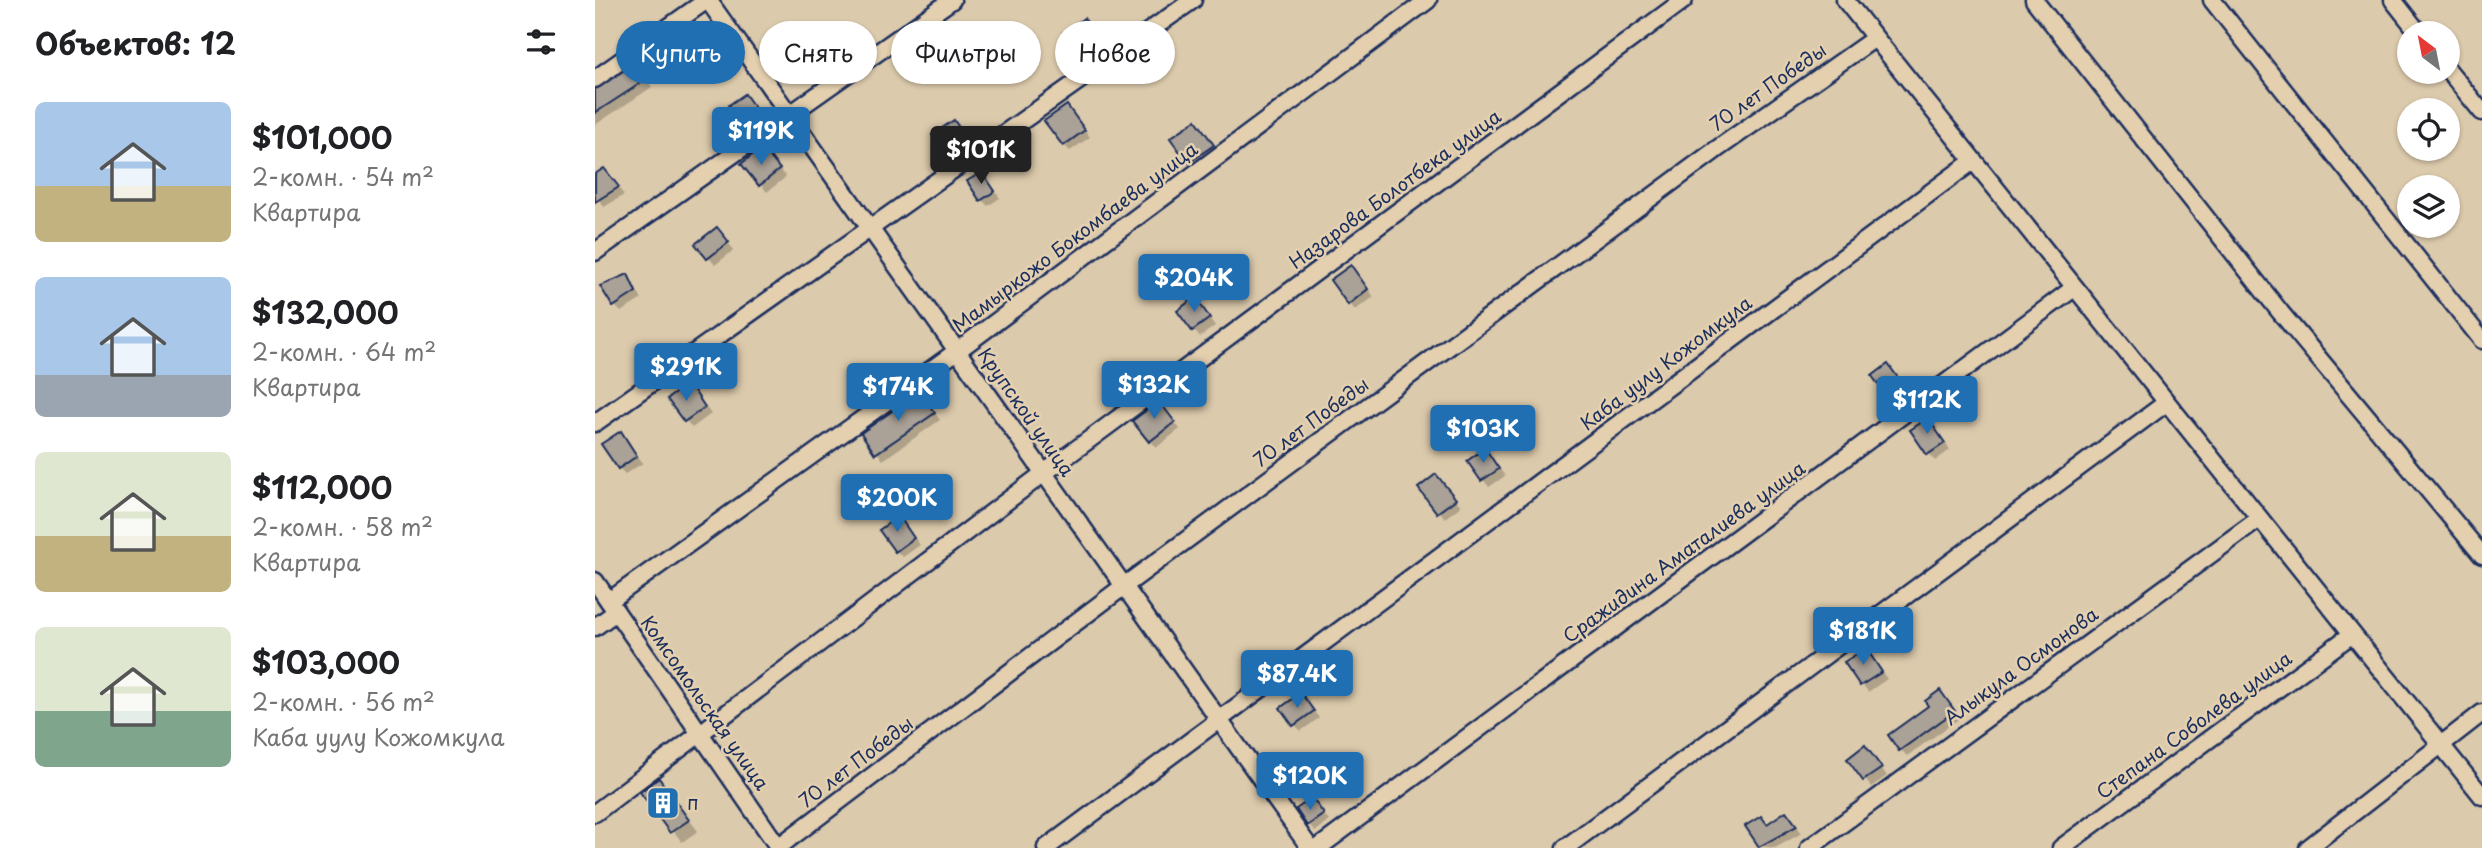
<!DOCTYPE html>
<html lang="ru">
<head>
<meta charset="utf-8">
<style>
  :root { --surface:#fff; --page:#f2f2f2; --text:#202124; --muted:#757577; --accent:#1f6fb2 }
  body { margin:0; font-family:"Playpen Sans",sans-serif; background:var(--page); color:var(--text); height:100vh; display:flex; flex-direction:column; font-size:26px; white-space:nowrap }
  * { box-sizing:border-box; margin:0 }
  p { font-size:23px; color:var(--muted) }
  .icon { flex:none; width:38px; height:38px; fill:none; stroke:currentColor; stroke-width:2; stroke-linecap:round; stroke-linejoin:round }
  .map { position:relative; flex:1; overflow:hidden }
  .panel { display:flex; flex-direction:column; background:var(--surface); width:595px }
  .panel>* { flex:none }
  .hud { position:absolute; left:21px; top:21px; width:665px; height:63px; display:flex; gap:14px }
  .needle { width:46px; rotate:328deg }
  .fabs { position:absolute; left:1802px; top:21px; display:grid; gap:14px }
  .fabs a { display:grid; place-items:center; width:63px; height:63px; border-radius:50%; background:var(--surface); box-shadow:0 2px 5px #0004; font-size:35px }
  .price { position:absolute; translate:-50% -60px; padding:0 16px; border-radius:7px; background:var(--accent); color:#fff; font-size:23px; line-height:46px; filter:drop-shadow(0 2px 4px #0008) }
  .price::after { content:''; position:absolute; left:50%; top:42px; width:21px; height:16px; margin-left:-10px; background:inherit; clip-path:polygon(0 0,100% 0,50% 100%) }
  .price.on { background:#222; color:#fff }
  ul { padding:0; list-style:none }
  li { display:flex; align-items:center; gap:21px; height:175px; padding:0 35px }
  li span { display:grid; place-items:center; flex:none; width:196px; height:140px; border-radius:10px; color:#555 }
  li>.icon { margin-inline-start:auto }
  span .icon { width:84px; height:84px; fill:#fffc; stroke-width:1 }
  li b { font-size:30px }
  h2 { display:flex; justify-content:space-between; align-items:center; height:84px; padding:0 35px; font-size:30px }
  .tag { padding:0 24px; border-radius:32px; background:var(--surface); box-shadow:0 2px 5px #0004; font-size:24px; line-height:63px }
  .tag.on { background:var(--accent); color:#fff }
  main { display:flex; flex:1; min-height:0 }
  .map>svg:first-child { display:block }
</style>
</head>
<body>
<main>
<section class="panel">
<h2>Объектов: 12<svg class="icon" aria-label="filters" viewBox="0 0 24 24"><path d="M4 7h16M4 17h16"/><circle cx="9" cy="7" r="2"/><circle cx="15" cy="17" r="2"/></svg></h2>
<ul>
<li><span style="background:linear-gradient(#a9c7e8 60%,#c2b280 0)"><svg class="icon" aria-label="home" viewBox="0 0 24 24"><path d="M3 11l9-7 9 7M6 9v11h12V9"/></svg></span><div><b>$101,000</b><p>2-комн. · 54 m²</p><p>Квартира</p></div></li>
<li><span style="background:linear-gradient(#a9c7e8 70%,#9aa5b1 0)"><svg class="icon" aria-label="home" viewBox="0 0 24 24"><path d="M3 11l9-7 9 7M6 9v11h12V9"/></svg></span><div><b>$132,000</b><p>2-комн. · 64 m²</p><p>Квартира</p></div></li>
<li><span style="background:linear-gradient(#dfe7d0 60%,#c2b280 0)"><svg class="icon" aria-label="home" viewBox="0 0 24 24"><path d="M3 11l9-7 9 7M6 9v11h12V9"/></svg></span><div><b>$112,000</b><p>2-комн. · 58 m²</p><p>Квартира</p></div></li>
<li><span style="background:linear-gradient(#dfe7d0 60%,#7fa58c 0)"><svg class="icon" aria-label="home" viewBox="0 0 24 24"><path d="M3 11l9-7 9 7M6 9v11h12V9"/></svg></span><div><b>$103,000</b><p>2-комн. · 56 m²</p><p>Каба уулу Кожомкула</p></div></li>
</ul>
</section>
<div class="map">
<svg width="1887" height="848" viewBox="0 0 1887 848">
  <rect width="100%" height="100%" fill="#dccaac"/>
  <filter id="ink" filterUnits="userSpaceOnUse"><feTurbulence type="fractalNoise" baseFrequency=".0143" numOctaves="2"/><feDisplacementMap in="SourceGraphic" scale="14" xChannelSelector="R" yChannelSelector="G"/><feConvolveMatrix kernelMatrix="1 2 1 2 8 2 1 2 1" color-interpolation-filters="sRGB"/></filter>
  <g filter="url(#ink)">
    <g fill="#0003">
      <path d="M489 20 511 48 492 62 485 55Z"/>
      <path d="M47 72 57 87 0 125V90Z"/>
      <path d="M150 96 167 118 154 128 147 121Z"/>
      <path d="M472 107 495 137 475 151 469 145Z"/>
      <path d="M359 122 379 148 359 161 352 155Z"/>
      <path d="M601 122 624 152 600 169 594 162Z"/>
      <path d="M174 156 191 177 172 192 148 164Z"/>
      <path d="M387 174 405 198 393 206 386 199Z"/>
      <path d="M0 176 15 177 29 195 9 207 0 194Z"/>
      <path d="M128 236 139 250 120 265 103 244Z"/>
      <path d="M762 274 779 297 760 310 754 303Z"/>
      <path d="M33 276 47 299 26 312 20 306Z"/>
      <path d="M606 306 620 326 605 337 598 330Z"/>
      <path d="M1299 372 1314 393 1301 403 1294 397Z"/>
      <path d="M100 392 116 414 97 428 74 399Z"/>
      <path d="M330 400 345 420 288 460 268 433Z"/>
      <path d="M570 410 585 429 562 447 555 441Z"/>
      <path d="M1339 427 1355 450 1340 461 1318 431Z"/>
      <path d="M26 433 48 463 30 474 24 468Z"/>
      <path d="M890 450 910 476 894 487 874 461Z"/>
      <path d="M848 483 866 506 850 518 825 488Z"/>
      <path d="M310 525 325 545 308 557 301 551Z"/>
      <path d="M1271 650 1292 679 1273 692 1252 663Z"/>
      <path d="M1345 692 1365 718 1312 756 1306 750Z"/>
      <path d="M712 702 724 718 706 731 699 724Z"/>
      <path d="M1276 754 1292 776 1276 787 1254 759Z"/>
      <path d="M64 780 103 831 87 842 48 792Z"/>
      <path d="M723 806 734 821 720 832 703 810Z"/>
      <path d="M1197 820 1207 833 1180 848 1165 846 1173 825Z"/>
    </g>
    <g fill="#aaa197" stroke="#1b2f5e" stroke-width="2">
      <path d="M489 18 505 41 484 56 468 33Z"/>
      <path d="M40 63 52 79 0 113V89Z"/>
      <path d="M150 94 162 111 146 122 134 105Z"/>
      <path d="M472 105 490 130 468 146 449 121Z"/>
      <path d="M359 120 373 141 351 156 337 135Z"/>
      <path d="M601 120 619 145 593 163 575 138Z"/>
      <path d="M167 147 185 169 164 186 146 164Z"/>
      <path d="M9 168 24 187 0 202V174Z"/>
      <path d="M387 172 400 191 385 201 372 181Z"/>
      <path d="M122 227 134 242 112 259 100 244Z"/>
      <path d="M756 265 773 289 753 305 735 280Z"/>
      <path d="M33 274 41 292 18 307 5 286Z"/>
      <path d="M600 297 615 318 597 331 582 311Z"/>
      <path d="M1293 364 1309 386 1293 398 1277 376Z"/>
      <path d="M94 383 110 407 89 422 72 399Z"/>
      <path d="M324 392 340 413 280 454 266 433Z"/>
      <path d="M564 401 580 422 554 442 537 421Z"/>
      <path d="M1333 418 1350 443 1332 455 1315 430Z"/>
      <path d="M26 431 42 456 23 469 6 444Z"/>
      <path d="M890 448 904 469 886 481 872 461Z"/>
      <path d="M841 474 861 499 842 513 823 488Z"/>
      <path d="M304 516 319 538 300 552 284 530Z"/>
      <path d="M1271 648 1287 672 1265 686 1249 662Z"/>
      <path d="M1345 690 1360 711 1304 751 1293 735 1333 706 1330 701Z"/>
      <path d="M706 693 719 711 698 726 685 708Z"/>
      <path d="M1270 745 1287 768 1268 781 1252 759Z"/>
      <path d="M64 778 94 820 75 833 45 792Z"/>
      <path d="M717 798 729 814 712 826 701 809Z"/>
      <path d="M1191 811 1202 826 1164 847 1150 826 1166 816 1172 824Z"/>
    </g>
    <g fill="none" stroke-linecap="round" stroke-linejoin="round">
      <defs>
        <g id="minor">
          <path d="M113 0 715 848"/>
          <path d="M1250 0 1887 796"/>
          <path d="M1439 0 1686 313 1887 555"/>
          <path d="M1617 0 1887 340"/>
          <path d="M1798 0 1824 33"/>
          <path d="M1853 70 1887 112"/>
          <path d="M0 79 112 0"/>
          <path d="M0 252 357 0"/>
          <path d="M0 423 598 0"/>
          <path d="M0 581 184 848"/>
          <path d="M14 601 362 351 833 0"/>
          <path d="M0 627 21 612"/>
          <path d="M0 813 449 473 1089 0"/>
          <path d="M182 848 529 586 1122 149 1280 38"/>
          <path d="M451 848 1378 161"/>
          <path d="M723 848 1479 288"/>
          <path d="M970 848 1571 403"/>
          <path d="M1214 848 1664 519"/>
          <path d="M1466 848 1756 635"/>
          <path d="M1713 848 1887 713"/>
        </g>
      </defs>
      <use href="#minor" stroke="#1b2f5e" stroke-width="21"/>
      <use href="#minor" stroke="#e4d0af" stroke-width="16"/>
    </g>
  </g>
  <defs>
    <symbol id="building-square" viewBox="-11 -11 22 22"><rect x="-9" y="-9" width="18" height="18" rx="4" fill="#1f6fb2" stroke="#e4d0af"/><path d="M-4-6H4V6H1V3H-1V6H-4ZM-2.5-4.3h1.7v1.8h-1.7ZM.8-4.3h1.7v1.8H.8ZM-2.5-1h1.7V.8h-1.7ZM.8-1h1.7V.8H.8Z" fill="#fff"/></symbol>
  </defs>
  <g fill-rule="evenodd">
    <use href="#building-square" x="49" y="784" width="38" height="38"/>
  </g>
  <g text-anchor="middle" stroke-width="5" stroke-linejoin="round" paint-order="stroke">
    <g font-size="19" fill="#1b2f5e" stroke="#e4d0af">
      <text transform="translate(1173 87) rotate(-35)" y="7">70 лет Победы</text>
      <text transform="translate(800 189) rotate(-36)" y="7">Назарова Болотбека улица</text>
      <text transform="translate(480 237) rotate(-37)" y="7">Мамыркожо Бокомбаева улица</text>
      <text transform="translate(1071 363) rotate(-37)" y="7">Каба уулу Кожомкула</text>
      <text transform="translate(431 412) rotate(55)" y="7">Крупской улица</text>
      <text transform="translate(716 422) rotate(-36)" y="7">70 лет Победы</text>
      <text transform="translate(1089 552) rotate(-36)" y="7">Сражидина Аматалиева улица</text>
      <text transform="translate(1426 666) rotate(-36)" y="7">Алыкула Осмонова</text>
      <text transform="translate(110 703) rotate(55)" y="7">Комсомольская улица</text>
      <text transform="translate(1599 725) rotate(-36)" y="7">Степана Соболева улица</text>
      <text transform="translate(261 762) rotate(-37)" y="7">70 лет Победы</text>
    </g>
    <g font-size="19" fill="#1b2f5e" stroke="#e4d0af" text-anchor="start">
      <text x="92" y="810">п</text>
    </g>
  </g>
</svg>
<div class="fabs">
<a><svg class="needle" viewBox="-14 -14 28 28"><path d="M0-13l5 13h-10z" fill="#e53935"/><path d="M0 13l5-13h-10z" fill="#757577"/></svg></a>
<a><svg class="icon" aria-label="locate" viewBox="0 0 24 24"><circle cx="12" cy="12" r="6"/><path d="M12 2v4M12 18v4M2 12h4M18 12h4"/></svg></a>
<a><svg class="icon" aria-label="layers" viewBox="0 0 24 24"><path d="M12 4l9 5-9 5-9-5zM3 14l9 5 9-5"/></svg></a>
</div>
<b class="price" style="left:166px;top:167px">$119K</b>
<b class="price on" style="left:386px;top:186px">$101K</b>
<b class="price" style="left:599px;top:314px">$204K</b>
<b class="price" style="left:91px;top:403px">$291K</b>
<b class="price" style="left:559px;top:421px">$132K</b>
<b class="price" style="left:303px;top:423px">$174K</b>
<b class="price" style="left:1332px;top:436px">$112K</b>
<b class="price" style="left:888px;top:465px">$103K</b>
<b class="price" style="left:302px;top:534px">$200K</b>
<b class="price" style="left:1268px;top:667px">$181K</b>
<b class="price" style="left:702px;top:710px">$87.4K</b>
<b class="price" style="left:715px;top:812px">$120K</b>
<div class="hud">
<a class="tag on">Купить</a>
<a class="tag">Снять</a>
<a class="tag">Фильтры</a>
<a class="tag">Новое</a>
</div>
</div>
</main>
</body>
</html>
